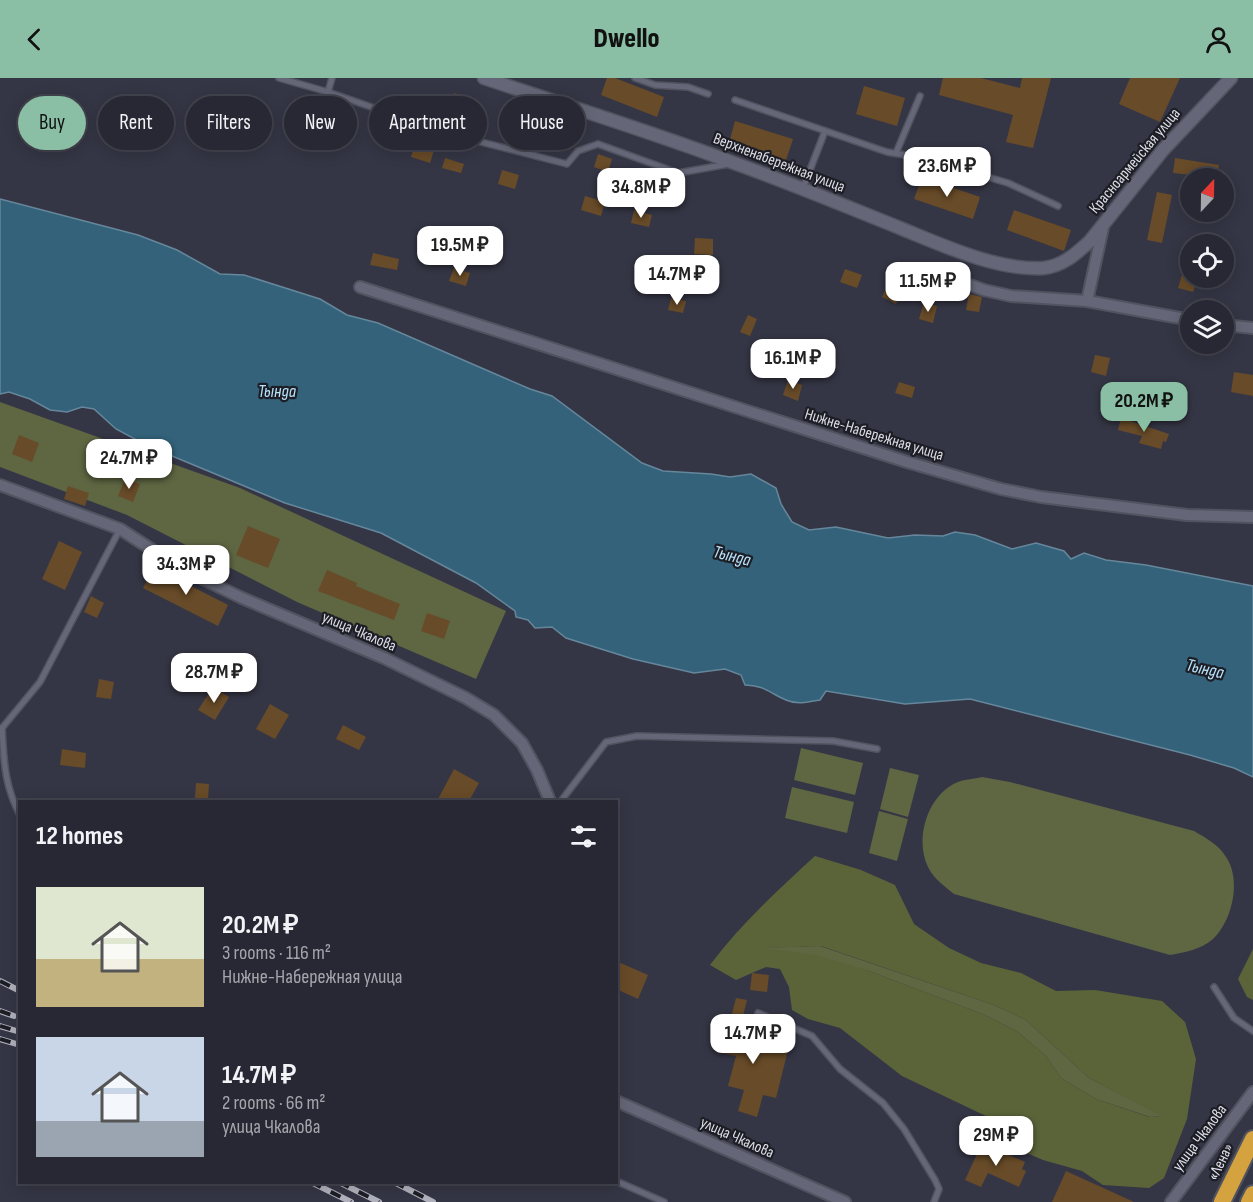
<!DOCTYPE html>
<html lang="en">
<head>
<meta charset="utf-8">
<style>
  :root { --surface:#282834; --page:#30303c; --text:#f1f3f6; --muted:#a5a6ac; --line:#44444f; --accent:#8abfa5 }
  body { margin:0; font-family:"Sofia Sans Condensed",sans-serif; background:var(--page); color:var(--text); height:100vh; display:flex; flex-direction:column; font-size:22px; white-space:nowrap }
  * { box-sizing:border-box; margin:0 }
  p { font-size:20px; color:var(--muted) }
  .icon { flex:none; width:33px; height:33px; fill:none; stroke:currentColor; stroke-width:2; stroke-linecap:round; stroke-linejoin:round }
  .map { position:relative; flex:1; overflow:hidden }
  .drawer { position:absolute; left:18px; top:722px; width:600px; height:384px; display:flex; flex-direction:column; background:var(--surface); border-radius:0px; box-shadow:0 3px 15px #0003,0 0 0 2px var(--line) }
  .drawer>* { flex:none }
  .hud { position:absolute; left:18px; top:18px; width:600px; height:54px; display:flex; gap:12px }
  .needle { width:39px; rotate:22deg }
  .fabs { position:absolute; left:1180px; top:90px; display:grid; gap:12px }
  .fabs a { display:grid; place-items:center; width:54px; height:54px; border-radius:50%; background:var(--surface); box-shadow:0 3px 15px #0003,0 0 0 2px var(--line); font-size:30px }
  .price { position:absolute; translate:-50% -51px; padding:0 14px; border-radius:12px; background:#fff; color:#222; font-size:20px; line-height:39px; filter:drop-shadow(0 2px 3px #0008) }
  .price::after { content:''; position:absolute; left:50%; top:36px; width:18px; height:14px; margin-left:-9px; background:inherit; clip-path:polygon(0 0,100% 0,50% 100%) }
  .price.on { background:var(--accent); color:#111 }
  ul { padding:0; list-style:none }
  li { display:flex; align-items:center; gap:18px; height:150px; padding:0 18px }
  li span { display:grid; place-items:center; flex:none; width:168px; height:120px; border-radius:0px; color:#555 }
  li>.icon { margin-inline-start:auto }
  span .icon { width:72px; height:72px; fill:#fffc; stroke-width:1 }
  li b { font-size:26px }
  h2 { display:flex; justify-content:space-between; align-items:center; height:72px; padding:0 18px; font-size:26px }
  .pill { padding:0 21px; border-radius:27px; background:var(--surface); box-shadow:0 3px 15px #0003,0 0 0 2px var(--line); font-size:21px; line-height:54px }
  .pill.on { background:var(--accent); color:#111 }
  header { display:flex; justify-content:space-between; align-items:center; height:78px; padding:0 18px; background:var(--accent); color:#111; font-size:27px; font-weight:800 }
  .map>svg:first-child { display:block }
  .green { fill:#5e6642 }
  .forest { fill:#5b6439; fill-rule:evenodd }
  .water { fill:#33627a; stroke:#66879b; stroke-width:1.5 }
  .building { fill:#684b28 }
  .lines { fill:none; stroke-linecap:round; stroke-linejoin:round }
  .service-casing { stroke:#525360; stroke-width:8 }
  .minor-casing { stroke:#525360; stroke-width:14 }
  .tertiary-casing { stroke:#525360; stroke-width:15 }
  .trunk-casing { stroke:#525360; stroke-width:20 }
  .service { stroke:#656677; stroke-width:5 }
  .minor { stroke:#656677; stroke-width:10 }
  .tertiary { stroke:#656677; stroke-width:12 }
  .trunk { stroke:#d4a23f; stroke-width:16 }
  .rail-casing { stroke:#b1b2bd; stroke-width:6 }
  .rail { stroke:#1d1e25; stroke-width:4; stroke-dasharray:11; stroke-linecap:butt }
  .labels { text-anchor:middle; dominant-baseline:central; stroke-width:4.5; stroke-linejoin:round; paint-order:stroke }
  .street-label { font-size:16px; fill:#dddee7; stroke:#1d1e25 }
  .water-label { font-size:18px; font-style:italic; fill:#b8e3fc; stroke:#1d1e25 }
</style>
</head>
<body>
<header><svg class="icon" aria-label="back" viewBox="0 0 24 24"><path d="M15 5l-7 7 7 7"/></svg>Dwello<svg class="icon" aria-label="person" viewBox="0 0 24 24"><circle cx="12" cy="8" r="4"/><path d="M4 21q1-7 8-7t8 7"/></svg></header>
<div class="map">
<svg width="1253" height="1124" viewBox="0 0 1253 1124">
  <rect width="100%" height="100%" fill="#353645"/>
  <g class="green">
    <path d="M0,324L240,410L506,533L476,601L297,524L127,437L0,389Z"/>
    <path d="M801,670L863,685L855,717L794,702Z"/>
    <path d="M890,690L919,697L908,739L880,731Z"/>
    <path d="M982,699L1010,704L1194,753C1206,760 1219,767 1226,779C1242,802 1232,843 1213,861C1200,872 1186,874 1170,877L954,816C944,808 934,801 928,789C914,760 928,716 958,704C965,701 974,701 982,699Z"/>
    <path d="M792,709L854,724L847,755L785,740Z"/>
    <path d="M879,733L908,741L897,783L869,775Z"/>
    <path d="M820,868L994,927L1026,942L1089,1000L1163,1038L1150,1039L1096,1021L1061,1000L1046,978L1018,954L985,937L869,893L758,870Z"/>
  </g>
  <g class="forest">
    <path d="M815,778L861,792L895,807L914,846L949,870L981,885L1021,895L1056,913L1095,912L1162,923L1185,944L1196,981L1187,1041L1164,1100L1149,1110L1103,1107L1082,1093L1043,1082L997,1062L995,1047L988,1039L902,998L840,950L808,941L792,932L789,909L780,891L766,889L736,902L710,887C741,846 778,812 815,778ZM821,868L994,927L1026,942L1089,1000L1162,1038L1149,1039L1096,1021L1061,1000L1046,978L1018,954L985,937L869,893L816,877L763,870Z"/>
    <path d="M1253,871V922L1247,919L1238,901Z"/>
  </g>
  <path class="water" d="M0,121L138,157L177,172L220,196L244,197L320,221L347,237L378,245L530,311L552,318L642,385L663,393L711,396L730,399L751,396L776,410L781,426L792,444L809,452L836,449L888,460L915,457L943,458L955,454L975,457L1012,471L1036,465L1064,473L1071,481L1084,475L1106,482L1146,487L1253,508V699L1234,690L1190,677L970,621L905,626L826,613L820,622C809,624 797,627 786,622C770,615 763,607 745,607L741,597L725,591L694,595L633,581L566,560L552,549L535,550L528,542L516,539L515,533L476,505L381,455L285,425L148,368L116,351L94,331L82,329L67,334L59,333L50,332L30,321L9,314L0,316Z"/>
  <g class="building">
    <path d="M607,0H615L664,19L657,39L601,17Z"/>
    <path d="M943,0H981L1020,10L1022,0H1051L1033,70L1006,64L1013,37L939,17Z"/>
    <path d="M1130,0H1180L1160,44L1119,26Z"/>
    <path d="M864,8L905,20L897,48L856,36Z"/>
    <path d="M454,15L477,22L473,35L449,28Z"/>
    <path d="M735,43L793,61L786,82L729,65Z"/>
    <path d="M415,66L434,72L430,85L411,79Z"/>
    <path d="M598,76L612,81L608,94L594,89Z"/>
    <path d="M445,80L464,86L461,95L442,90Z"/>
    <path d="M1175,80L1219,87L1217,100L1173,95Z"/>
    <path d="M502,92L519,97L515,111L498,106Z"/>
    <path d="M922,99L980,119L973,141L914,121Z"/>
    <path d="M1157,114L1172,117L1162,165L1147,162Z"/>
    <path d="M585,118L605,124L601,138L581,132Z"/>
    <path d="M634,132L652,137L649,149L631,145Z"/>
    <path d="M1014,132L1071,152L1064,173L1007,152Z"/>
    <path d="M695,160L713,161V177L694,176Z"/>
    <path d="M373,175L399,181L397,192L370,187Z"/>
    <path d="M1188,176L1191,177V200H1198L1193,214L1178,210Z"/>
    <path d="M454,190L470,195L466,208L449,203Z"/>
    <path d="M845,191L862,197L857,210L840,204Z"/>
    <path d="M889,203L903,210L896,226L882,219Z"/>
    <path d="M969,216L982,219L979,234L966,232Z"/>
    <path d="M671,220L686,223L683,235L668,232Z"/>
    <path d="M924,224L937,228L933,245L919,241Z"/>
    <path d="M748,237L757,241L750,258L740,254Z"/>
    <path d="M807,266L827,272L823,285L802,278Z"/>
    <path d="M1095,277L1110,280L1106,298L1091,294Z"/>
    <path d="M1234,294L1253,297V318L1231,314Z"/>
    <path d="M788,302L802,307L798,323L783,317Z"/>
    <path d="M899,304L915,309L912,320L895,315Z"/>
    <path d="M1121,340L1169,356L1166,364L1163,363L1161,371L1139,365L1142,358L1118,352Z"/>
    <path d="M19,357L39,365L32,384L12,376Z"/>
    <path d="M125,401L140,406L133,424L118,418Z"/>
    <path d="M68,408L89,415L85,428L64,421Z"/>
    <path d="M248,448L280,461L268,490L236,477Z"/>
    <path d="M59,463L82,474L65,512L42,501Z"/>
    <path d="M154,489L228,527L218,548L143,510Z"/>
    <path d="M327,492L357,505L356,508L400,526L394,542L318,513Z"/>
    <path d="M91,518L104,525L97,540L84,534Z"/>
    <path d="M427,535L450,543L444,561L421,553Z"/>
    <path d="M99,601L114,604L111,621L96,619Z"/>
    <path d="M213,609L229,619L215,642L198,632Z"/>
    <path d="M270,626L289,637L275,661L256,651Z"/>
    <path d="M343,647L366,659L359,672L336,661Z"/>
    <path d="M62,671L86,675L85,690L60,687Z"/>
    <path d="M454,691L479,705L469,723H437Z"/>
    <path d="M196,705L209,706L208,721L195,720Z"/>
    <path d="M616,883L648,897L638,921L616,911Z"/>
    <path d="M752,895L769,897L767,914L750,912Z"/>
    <path d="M736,920L747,922L737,962L788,972L776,1020L763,1017L757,1039L738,1033L744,1012L728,1008L736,978L722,975Z"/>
    <path d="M982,1065L1025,1084L1022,1091L1026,1093L1019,1109L988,1095L981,1109L965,1102Z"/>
    <path d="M1066,1093L1134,1124H1052Z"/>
  </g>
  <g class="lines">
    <defs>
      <g id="service">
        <path d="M279,0L328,14L332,0"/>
        <path d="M635,0L655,7L688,9L708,16"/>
        <path d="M328,14L446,55L567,86L578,73L598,66L678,95L729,86"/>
        <path d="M735,22L887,74L923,80L1008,105L1058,128"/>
        <path d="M896,75L920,18"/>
        <path d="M803,110L825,53"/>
        <path d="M0,650H2L40,604L120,451"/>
        <path d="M2,650C4,682 4,707 20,737"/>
        <path d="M561,723L606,664L637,658L833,663L877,671"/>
        <path d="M1214,909L1234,940L1253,953"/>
        <path d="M758,935L812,958L840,991L883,1025L904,1051L935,1102L939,1111L934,1124"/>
        <path d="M616,1103L664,1124"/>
      </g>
      <g id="minor">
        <path d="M954,201L984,212L1011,218L1087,223L1191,242"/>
        <path d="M360,209L907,384L1001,411L1041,419L1187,437L1253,439"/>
        <path d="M1087,223L1104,145"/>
        <path d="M1224,247L1253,250"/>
        <path d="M0,407L120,451L182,491L242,520L384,580L466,620L494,637L522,665L537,692L550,723"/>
        <path d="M616,1023L845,1124"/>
        <path d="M1171,1124L1253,1014"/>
      </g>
      <path id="tertiary" d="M484,0C567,28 652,54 734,85C790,105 845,128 900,150C942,167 997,193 1044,190C1063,188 1077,175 1090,163L1163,72L1231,0"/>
      <g id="trunk">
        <path d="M1222,1124L1253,1061"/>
        <path d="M1249,1124L1253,1116"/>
      </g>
    </defs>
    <use href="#service" class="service-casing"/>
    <use href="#minor" class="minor-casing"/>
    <use href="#tertiary" class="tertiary-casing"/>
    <use href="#trunk" class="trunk-casing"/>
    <use href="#service" class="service"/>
    <use href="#minor" class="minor"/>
    <use href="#tertiary" class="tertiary"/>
    <use href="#trunk" class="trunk"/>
    <defs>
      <g id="rail">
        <path d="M0,903L20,913"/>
        <path d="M0,933L14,938"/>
        <path d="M0,948L20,954"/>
        <path d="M0,961L20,967"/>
        <path d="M311,1104L351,1124"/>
        <path d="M339,1104L379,1124"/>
        <path d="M394,1104L433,1124"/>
      </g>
    </defs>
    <use href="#rail" class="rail-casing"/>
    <use href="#rail" class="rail"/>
  </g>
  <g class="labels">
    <g class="street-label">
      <text transform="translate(1135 83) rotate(-50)">Красноармейская улица</text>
      <text transform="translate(779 85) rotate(21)">Верхненабережная улица</text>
      <text transform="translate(874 357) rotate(17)">Нижне-Набережная улица</text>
      <text transform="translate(359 554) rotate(23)">улица Чкалова</text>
      <text transform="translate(737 1060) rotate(24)">улица Чкалова</text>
      <text transform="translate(1200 1060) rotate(-53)">улица Чкалова</text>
      <text transform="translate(1221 1084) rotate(-64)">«Лена»</text>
    </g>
    <g class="water-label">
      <text x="277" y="313">Тында</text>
      <text transform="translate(732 478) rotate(14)">Тында</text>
      <text transform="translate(1205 591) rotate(13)">Тында</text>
    </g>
  </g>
</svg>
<div class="fabs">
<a><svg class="needle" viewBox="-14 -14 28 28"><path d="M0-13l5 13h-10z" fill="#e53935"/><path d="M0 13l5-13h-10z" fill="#a5a6ac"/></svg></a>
<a><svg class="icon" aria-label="locate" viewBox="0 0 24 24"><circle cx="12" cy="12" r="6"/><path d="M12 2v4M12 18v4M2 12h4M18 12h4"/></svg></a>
<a><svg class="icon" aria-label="layers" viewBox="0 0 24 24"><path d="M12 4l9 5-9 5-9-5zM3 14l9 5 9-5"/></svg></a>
</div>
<b class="price" style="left:947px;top:120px">23.6M ₽</b>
<b class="price" style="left:641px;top:141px">34.8M ₽</b>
<b class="price" style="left:460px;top:199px">19.5M ₽</b>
<b class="price" style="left:677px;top:228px">14.7M ₽</b>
<b class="price" style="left:928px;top:235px">11.5M ₽</b>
<b class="price" style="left:793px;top:312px">16.1M ₽</b>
<b class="price on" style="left:1144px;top:355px">20.2M ₽</b>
<b class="price" style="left:129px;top:412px">24.7M ₽</b>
<b class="price" style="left:186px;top:518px">34.3M ₽</b>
<b class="price" style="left:214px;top:626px">28.7M ₽</b>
<b class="price" style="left:753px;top:987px">14.7M ₽</b>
<b class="price" style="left:996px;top:1089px">29M ₽</b>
<div class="hud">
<a class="pill on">Buy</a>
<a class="pill">Rent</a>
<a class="pill">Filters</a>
<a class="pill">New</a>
<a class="pill">Apartment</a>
<a class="pill">House</a>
</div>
<section class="drawer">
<h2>12 homes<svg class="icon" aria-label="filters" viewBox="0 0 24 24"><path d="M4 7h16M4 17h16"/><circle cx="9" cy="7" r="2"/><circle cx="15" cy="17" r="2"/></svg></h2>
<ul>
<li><span style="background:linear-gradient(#dfe7d0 60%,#c2b280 0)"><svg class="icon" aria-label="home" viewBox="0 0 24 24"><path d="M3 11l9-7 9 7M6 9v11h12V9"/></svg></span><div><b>20.2M ₽</b><p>3 rooms · 116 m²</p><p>Нижне-Набережная улица</p></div></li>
<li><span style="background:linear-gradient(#c9d6e8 70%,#9aa5b1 0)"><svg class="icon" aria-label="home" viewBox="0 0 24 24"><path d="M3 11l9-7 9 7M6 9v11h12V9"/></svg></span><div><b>14.7M ₽</b><p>2 rooms · 66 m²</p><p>улица Чкалова</p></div></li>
</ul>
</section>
</div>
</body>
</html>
